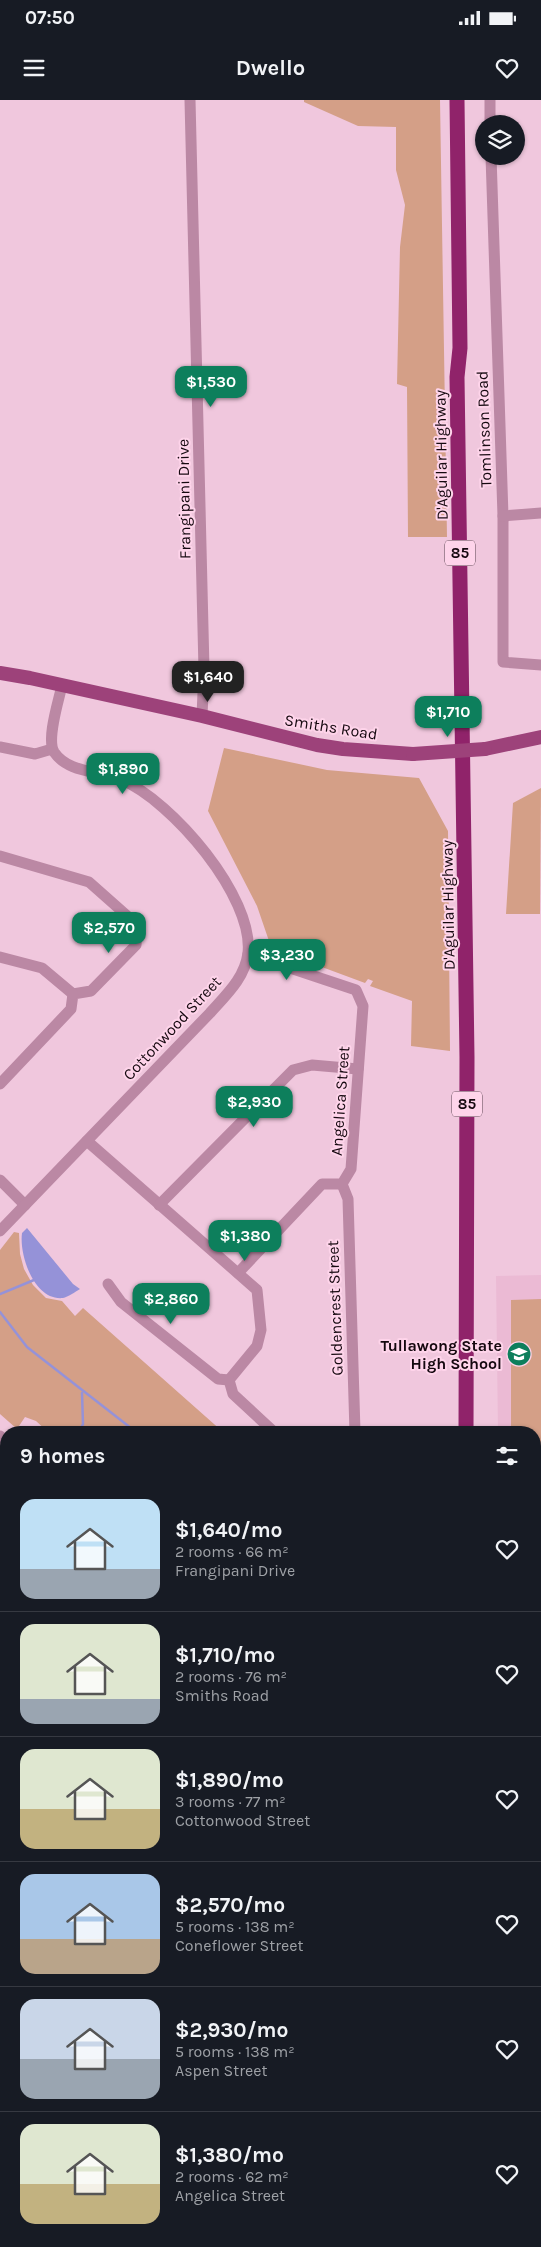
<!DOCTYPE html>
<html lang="en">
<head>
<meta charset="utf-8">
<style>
  :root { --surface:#171b24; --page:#20242c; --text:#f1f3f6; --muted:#9ea1a6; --line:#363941; --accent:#0d7f5c }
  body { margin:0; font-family:Karla,sans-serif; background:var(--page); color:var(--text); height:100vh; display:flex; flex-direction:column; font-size:19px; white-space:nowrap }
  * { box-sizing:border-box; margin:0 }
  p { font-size:16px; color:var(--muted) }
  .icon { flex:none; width:28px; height:28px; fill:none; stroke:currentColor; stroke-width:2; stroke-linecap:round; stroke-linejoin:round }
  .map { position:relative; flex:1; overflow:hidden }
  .drawer { position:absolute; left:0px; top:1326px; width:541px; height:821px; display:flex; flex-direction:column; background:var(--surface); border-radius:20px 20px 0 0; box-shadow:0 1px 4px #0004 }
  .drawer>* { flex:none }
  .tools { position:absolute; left:475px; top:15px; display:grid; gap:10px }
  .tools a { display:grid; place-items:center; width:50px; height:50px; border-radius:50%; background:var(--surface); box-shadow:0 1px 4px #0004; font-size:25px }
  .price { position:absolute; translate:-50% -42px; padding:0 11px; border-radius:10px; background:var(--accent); color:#fff; font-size:16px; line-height:32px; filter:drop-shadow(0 1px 2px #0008) }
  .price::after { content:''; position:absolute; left:50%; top:30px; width:15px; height:11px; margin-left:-8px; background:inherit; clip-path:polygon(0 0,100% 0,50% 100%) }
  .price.selected { background:#222; color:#fff }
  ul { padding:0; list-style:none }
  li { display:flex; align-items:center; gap:15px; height:125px; padding:0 20px }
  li+li { border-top:1px solid var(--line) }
  li span { display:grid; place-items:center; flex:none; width:140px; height:100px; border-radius:15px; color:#555 }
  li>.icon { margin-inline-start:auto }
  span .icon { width:60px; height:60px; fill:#fffc; stroke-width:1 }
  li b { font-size:21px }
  h2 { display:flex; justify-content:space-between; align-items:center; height:60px; padding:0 20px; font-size:21px }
  .status { display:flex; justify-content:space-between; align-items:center; height:35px; padding:0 25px; background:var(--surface); direction:ltr }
  .status svg { height:14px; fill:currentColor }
  header { display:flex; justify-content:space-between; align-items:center; height:65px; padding:0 20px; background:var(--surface); font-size:22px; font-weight:700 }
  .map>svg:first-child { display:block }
  .built { fill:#ebbad4 }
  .green { fill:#d49f87 }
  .water { fill:#9592d8 }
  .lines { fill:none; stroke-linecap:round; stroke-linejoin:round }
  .stream { stroke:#9592d8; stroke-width:2.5 }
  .minor { stroke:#bb88a4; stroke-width:11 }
  .major { stroke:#9d427a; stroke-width:14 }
  .highway { stroke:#90236a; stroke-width:15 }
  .major-bridge { stroke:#9d427a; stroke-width:14 }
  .labels { text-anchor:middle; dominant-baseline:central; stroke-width:4; stroke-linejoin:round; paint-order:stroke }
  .shield { fill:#fed4ea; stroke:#5b4551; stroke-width:1 }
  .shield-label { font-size:15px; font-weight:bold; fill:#15080f }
  .street-label { font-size:16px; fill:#15080f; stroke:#fed4ea }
  .poi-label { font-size:16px; font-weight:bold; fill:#15080f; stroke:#fed4ea; text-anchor:end }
</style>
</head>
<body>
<div class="status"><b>07:50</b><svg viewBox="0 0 49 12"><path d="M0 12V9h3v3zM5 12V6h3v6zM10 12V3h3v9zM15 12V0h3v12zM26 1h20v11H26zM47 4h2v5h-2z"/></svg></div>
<header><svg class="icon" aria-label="menu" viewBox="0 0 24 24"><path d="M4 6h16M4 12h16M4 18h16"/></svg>Dwello<svg class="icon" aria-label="heart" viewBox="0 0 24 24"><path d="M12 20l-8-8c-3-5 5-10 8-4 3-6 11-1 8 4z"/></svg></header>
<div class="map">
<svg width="541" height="2147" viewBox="0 0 541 2147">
  <rect width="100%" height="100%" fill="#f0c7dd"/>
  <path class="built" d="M541,1175V1439H535V1332H498L496,1176Z"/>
  <g class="green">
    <path d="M304,0H440L447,437H408L407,287L397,284L400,147L405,105L396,70V27L358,26L304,2Z"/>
    <path d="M224,648L327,670L419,678L448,731L450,951L411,946L412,901L370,886L373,881L368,879L365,883L276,850L269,841L257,806L208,711Z"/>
    <path d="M541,688L540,814H506L513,703Z"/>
    <path d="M14,1132L19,1133L20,1154L24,1169L33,1185L46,1198L62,1201L75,1216L83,1208L223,1332H48L36,1321L25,1317L17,1329L0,1314V1150Z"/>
    <path d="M541,1199V1426H535V1332H511V1200Z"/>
    <path d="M535,1707L541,1712V1867H535Z"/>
  </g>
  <path class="water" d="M27,1128L73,1184L80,1189C75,1192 68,1197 63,1198C34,1201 19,1155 22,1133Z"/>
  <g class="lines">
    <g class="stream">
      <path d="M0,1194L34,1180"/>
      <path d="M0,1212L27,1247L136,1332"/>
      <path d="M79,1332L83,1324L82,1293"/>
      <path d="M535,1729L541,1735"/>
    </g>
    <g class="minor">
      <path d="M190,0L204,569L202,616"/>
      <path d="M490,0V24"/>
      <path d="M491,56L503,416V562L541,565"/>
      <path d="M503,416L541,413"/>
      <path d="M0,647L35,654L52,649"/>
      <path d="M0,756L89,782L133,821L137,832L136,845L91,891L73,894L71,909L0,984"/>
      <path d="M0,857L42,868L73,894"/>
      <path d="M87,1041L257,1190L261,1230L257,1246L229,1280L233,1294L274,1332"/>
      <path d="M0,1080L25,1105"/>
      <path d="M342,1084L348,1099L355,1332"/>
      <path d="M159,1105L293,970L312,965L358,969"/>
      <path d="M0,1131L210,913C226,895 245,878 248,853C254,797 172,701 122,680C100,670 69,674 54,652C46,639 59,600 62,585"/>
      <path d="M238,1173L322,1084H342L351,1069L363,906L356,890L248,854"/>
      <path d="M108,1184L121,1202L218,1279L229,1280"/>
      <path d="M0,1336L6,1341"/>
      <path d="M0,1481H6"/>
      <path d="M541,1536V1565"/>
      <path d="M0,1638L6,1630"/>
      <path d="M0,1675L6,1680"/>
      <path d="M0,1870L6,1862"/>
      <path d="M0,1972L6,1977"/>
      <path d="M0,2023L6,2016"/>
      <path d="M0,2066L6,2072"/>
      <path d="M535,2096H541"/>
      <path d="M119,2147L121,2141"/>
      <path d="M189,2147V2141"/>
    </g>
    <g class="major">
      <path d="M0,573L30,578L202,616L317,645L343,649L413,654"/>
      <path d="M485,649L541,637"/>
    </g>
    <g class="highway">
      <path d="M457,0L460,248L457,277L467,957L466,1332"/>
      <path d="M460,2141V2147"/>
    </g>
    <path class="major-bridge" d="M413,654L485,649"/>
  </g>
  <defs>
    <symbol id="school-disc" viewBox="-11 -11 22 22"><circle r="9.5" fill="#0d7f5c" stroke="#fed4ea"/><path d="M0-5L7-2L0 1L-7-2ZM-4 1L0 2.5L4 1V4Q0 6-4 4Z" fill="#fff"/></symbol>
  </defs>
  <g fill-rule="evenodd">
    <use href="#school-disc" x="505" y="1240" width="28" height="28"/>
  </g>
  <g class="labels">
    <g class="shield">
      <rect x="445" y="440.5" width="30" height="25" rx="4"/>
      <rect x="452" y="991.5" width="30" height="25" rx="4"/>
    </g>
    <g class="shield-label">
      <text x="460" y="453">85</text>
      <text x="467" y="1004">85</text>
    </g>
    <g class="street-label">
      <text transform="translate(484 329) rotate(-92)">Tomlinson Road</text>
      <text transform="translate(441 355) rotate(-91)">D'Aguilar Highway</text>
      <text transform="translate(184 399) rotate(-91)">Frangipani Drive</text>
      <text transform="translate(331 627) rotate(9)">Smiths Road</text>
      <text transform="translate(448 805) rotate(-91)">D'Aguilar Highway</text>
      <text transform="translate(172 928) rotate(-47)">Cottonwood Street</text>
      <text transform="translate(340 1001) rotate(-86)">Angelica Street</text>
      <text transform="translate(335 1208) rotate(-92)">Goldencrest Street</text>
    </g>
    <g class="poi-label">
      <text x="502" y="1245">Tullawong State<tspan x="502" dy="18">High School</tspan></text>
    </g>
  </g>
</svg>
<div class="tools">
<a><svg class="icon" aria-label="layers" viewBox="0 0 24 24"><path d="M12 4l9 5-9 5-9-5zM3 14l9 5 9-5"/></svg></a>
</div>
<b class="price" style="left:211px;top:308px">$1,530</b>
<b class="price selected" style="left:208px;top:603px">$1,640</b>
<b class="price" style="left:448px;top:638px">$1,710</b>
<b class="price" style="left:123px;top:695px">$1,890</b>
<b class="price" style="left:109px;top:854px">$2,570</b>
<b class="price" style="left:287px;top:881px">$3,230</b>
<b class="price" style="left:254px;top:1028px">$2,930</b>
<b class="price" style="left:245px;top:1162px">$1,380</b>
<b class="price" style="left:171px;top:1225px">$2,860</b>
<section class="drawer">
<h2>9 homes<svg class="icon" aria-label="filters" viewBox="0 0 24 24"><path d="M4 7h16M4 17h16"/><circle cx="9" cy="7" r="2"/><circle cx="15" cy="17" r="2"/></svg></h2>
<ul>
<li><span style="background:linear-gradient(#bfe0f5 70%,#9aa5b1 0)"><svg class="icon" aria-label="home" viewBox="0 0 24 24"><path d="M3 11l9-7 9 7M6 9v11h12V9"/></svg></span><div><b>$1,640/mo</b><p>2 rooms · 66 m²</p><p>Frangipani Drive</p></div><svg class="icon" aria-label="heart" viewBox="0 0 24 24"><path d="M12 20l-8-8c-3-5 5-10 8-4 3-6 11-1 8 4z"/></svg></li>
<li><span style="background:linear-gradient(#dfe7d0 75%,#9aa5b1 0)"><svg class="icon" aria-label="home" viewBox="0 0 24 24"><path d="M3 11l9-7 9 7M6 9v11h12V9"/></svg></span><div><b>$1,710/mo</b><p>2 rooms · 76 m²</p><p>Smiths Road</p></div><svg class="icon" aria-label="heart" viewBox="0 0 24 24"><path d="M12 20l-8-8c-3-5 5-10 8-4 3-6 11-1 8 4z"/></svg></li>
<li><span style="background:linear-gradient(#dfe7d0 60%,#c2b280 0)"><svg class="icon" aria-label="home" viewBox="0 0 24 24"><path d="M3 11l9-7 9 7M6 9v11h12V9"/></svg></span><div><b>$1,890/mo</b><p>3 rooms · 77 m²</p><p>Cottonwood Street</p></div><svg class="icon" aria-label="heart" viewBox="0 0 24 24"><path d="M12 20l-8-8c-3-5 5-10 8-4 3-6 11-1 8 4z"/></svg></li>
<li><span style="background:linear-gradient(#a9c7e8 65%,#b9a48a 0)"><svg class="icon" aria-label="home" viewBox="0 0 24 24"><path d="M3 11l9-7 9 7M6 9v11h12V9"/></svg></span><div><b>$2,570/mo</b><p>5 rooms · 138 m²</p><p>Coneflower Street</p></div><svg class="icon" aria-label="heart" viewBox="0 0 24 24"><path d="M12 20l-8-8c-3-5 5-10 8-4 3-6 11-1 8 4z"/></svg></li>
<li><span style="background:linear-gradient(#c9d6e8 60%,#9aa5b1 0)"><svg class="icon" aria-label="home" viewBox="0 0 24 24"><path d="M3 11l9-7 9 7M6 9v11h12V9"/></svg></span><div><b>$2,930/mo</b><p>5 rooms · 138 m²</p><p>Aspen Street</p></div><svg class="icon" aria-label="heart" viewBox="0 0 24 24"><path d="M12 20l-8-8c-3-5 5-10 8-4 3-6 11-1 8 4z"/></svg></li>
<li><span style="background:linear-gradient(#dfe7d0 60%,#c2b280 0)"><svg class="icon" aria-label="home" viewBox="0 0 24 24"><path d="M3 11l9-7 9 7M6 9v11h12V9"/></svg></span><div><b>$1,380/mo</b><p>2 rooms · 62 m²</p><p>Angelica Street</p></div><svg class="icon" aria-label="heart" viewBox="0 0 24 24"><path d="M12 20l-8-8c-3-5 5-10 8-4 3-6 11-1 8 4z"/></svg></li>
</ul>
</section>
</div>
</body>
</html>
